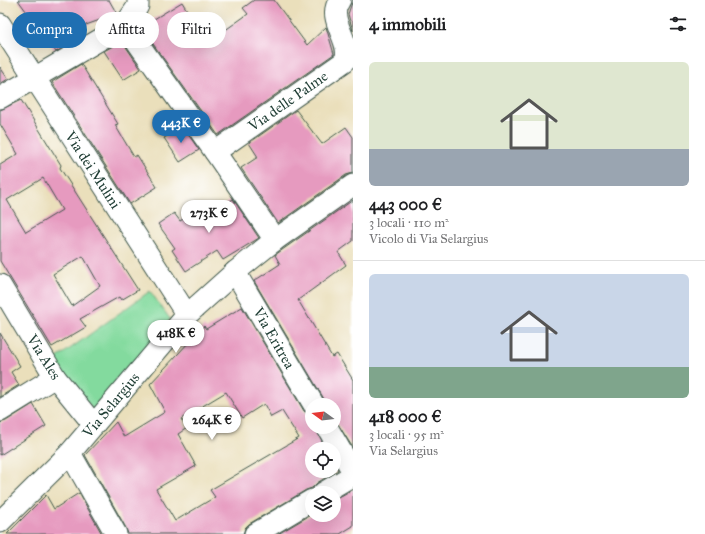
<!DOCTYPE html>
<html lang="it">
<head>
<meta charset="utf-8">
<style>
  :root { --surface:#fff; --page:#f6f6f6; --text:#202124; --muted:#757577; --line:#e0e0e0; --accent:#1f6fb2 }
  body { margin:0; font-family:"IM FELL Great Primer",serif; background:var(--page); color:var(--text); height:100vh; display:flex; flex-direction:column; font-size:15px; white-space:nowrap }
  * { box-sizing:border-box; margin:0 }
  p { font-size:13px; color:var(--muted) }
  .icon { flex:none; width:22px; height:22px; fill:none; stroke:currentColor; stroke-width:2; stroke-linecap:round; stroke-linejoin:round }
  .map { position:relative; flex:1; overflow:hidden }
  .details { display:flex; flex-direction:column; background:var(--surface); width:352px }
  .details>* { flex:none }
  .guide { position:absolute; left:12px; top:12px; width:281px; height:36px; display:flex; gap:8px }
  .needle { width:26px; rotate:285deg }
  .tools { position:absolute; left:305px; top:398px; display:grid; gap:8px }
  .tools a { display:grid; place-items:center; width:36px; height:36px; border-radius:50%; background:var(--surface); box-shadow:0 4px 16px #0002; font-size:20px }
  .price { position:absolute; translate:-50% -34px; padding:0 9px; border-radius:14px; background:#fff; color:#222; font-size:13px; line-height:26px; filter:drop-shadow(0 1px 2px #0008) }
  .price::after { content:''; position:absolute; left:50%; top:24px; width:12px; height:9px; margin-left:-6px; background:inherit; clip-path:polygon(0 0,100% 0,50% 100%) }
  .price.on { background:var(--accent); color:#fff }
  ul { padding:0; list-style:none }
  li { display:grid; align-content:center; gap:8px; height:212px; padding:0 16px }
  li+li { border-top:1px solid var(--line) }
  li span { display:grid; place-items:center; height:124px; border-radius:6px; color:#555 }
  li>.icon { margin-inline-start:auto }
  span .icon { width:72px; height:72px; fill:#fffc; stroke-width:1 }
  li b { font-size:17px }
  h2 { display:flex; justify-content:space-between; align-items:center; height:48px; padding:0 16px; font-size:17px }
  .tag { padding:0 14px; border-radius:18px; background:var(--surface); box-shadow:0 4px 16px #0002; font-size:14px; line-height:36px }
  .tag.on { background:var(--accent); color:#fff }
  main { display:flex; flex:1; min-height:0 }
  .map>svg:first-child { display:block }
  .green { fill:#83da9e; stroke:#518c69 }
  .building { fill:#e69abf; fill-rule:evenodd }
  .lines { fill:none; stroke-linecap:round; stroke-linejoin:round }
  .street-casing { stroke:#3d5548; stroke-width:23 }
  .street { stroke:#fff; stroke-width:21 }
  .labels { text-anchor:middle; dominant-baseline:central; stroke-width:3; stroke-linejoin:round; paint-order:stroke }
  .street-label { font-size:15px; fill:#1f3d34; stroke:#fff }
</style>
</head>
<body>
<main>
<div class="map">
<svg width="353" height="534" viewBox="0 0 353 534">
  <rect width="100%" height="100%" fill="#fff"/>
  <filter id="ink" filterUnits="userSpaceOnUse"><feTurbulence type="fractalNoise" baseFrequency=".025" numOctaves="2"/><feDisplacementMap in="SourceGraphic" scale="8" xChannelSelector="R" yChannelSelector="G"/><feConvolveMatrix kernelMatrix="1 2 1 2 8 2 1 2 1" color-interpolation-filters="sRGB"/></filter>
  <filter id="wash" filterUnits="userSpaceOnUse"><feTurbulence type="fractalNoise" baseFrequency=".012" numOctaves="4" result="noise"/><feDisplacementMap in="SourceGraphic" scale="16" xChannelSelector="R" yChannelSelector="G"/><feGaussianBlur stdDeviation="0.9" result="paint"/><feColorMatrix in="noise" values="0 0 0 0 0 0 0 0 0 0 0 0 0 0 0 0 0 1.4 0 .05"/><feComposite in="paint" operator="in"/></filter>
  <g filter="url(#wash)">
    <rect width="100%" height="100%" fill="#eadfbb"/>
    <path class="green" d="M150,291L170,319L96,414L53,361Z"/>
    <g id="blocks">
      <g class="building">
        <path d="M18,0H109L117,14L66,32L72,42L56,52Z"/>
        <path d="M254,0H274L307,45L326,27L334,54L218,135L141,27L182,2L207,43L248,14L243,8Z"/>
        <path d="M353,0V31L348,14Z"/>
        <path d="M122,41L141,69L123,80L104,51Z"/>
        <path d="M81,64L118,124L115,125L134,157L137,155L157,187L130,204L52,82Z"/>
        <path d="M0,67L8,79L0,84Z"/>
        <path d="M21,100L61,165L60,168L138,290L121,300L119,297L80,319L86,327L52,347L0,261V165L18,154L0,124V110ZM43,178L62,210L26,232L7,200ZM83,256L100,286L72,306L53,274Z"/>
        <path d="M296,110L322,144L346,127L353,137V173L346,175L278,223L241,168L258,157L249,143Z"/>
        <path d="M183,127L199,150L180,162L164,138Z"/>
        <path d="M233,199L259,238L223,260L217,251L186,271L172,250L175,248L158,224L174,213L180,221L191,214L195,218L209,209L212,213Z"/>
        <path d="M353,200V241L338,252L346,265L298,300L332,357L337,354L353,380V448L334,418V405H326L324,399L254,281L280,264L275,255Z"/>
        <path d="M242,307L304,411L312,416V427H315L326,449H312V471H334V463L338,470L317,483L312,488L306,490L249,524L245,528L243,534H128L126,528L85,455L116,422L124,437L165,412L150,384L204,326L206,329ZM226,392L242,418L264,404L271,417L282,411L299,438L210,490L215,497L175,521L156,489L196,466L178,434L187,428L181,419Z"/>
        <path d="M0,333L20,366L11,372L19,385L0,397Z"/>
        <path d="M33,404L46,426L0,455V423L6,421Z"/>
        <path d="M353,489V526L340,534H278L312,514L334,515V500Z"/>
        <path d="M79,493L102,534H7L46,495L54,509Z"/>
      </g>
    </g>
  </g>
  <g filter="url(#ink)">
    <use href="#blocks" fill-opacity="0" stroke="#3d5548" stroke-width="1"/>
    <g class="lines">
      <defs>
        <g id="street">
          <path d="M0,24L187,315"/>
          <path d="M125,25L215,152L275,240"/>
          <path d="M0,98L125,25L138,6V0"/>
          <path d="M215,152L345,61C353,41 325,19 340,0"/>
          <path d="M235,272L314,405"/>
          <path d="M0,285L55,377L94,425"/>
          <path d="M0,411L55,377"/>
          <path d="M327,427L353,472"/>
          <path d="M70,453L116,534"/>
          <path d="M323,493L353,475"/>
          <path d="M0,522L70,453L187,315L235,272L275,240L353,185"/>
          <path d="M255,534L312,500"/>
        </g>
      </defs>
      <use href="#street" class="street-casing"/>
      <use href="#street" class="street"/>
    </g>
  </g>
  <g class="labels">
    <g class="street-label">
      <text transform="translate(288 101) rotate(-35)">Via delle Palme</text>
      <text transform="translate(93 170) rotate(57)">Via dei Mulini</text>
      <text transform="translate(274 338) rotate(60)">Via Eritrea</text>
      <text transform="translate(44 357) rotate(58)">Via Ales</text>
      <text transform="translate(111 405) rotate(-50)">Via Selargius</text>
    </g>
  </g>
</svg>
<div class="tools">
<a><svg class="needle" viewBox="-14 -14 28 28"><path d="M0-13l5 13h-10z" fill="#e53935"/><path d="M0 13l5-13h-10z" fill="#757577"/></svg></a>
<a><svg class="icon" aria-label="locate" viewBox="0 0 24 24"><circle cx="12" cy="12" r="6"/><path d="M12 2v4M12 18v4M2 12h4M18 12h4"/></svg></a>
<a><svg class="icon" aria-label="layers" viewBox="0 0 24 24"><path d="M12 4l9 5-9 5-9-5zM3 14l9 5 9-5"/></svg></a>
</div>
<b class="price on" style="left:181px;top:144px">443K €</b>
<b class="price" style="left:209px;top:234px">273K €</b>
<b class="price" style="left:176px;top:354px">418K €</b>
<b class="price" style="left:212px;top:441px">264K €</b>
<div class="guide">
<a class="tag on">Compra</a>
<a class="tag">Affitta</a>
<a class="tag">Filtri</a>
</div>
</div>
<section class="details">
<h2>4 immobili<svg class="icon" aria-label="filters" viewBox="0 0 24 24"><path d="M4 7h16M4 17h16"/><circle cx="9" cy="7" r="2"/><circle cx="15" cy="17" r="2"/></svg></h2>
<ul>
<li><span style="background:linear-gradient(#dfe7d0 70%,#9aa5b1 0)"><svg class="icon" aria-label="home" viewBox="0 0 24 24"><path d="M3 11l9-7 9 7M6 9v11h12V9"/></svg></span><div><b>443 000 €</b><p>3 locali · 110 m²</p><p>Vicolo di Via Selargius</p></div></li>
<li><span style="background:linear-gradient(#c9d6e8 75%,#7fa58c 0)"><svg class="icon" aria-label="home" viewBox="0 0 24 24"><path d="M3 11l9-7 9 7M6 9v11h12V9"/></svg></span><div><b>418 000 €</b><p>3 locali · 95 m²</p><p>Via Selargius</p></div></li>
</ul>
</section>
</main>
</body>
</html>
